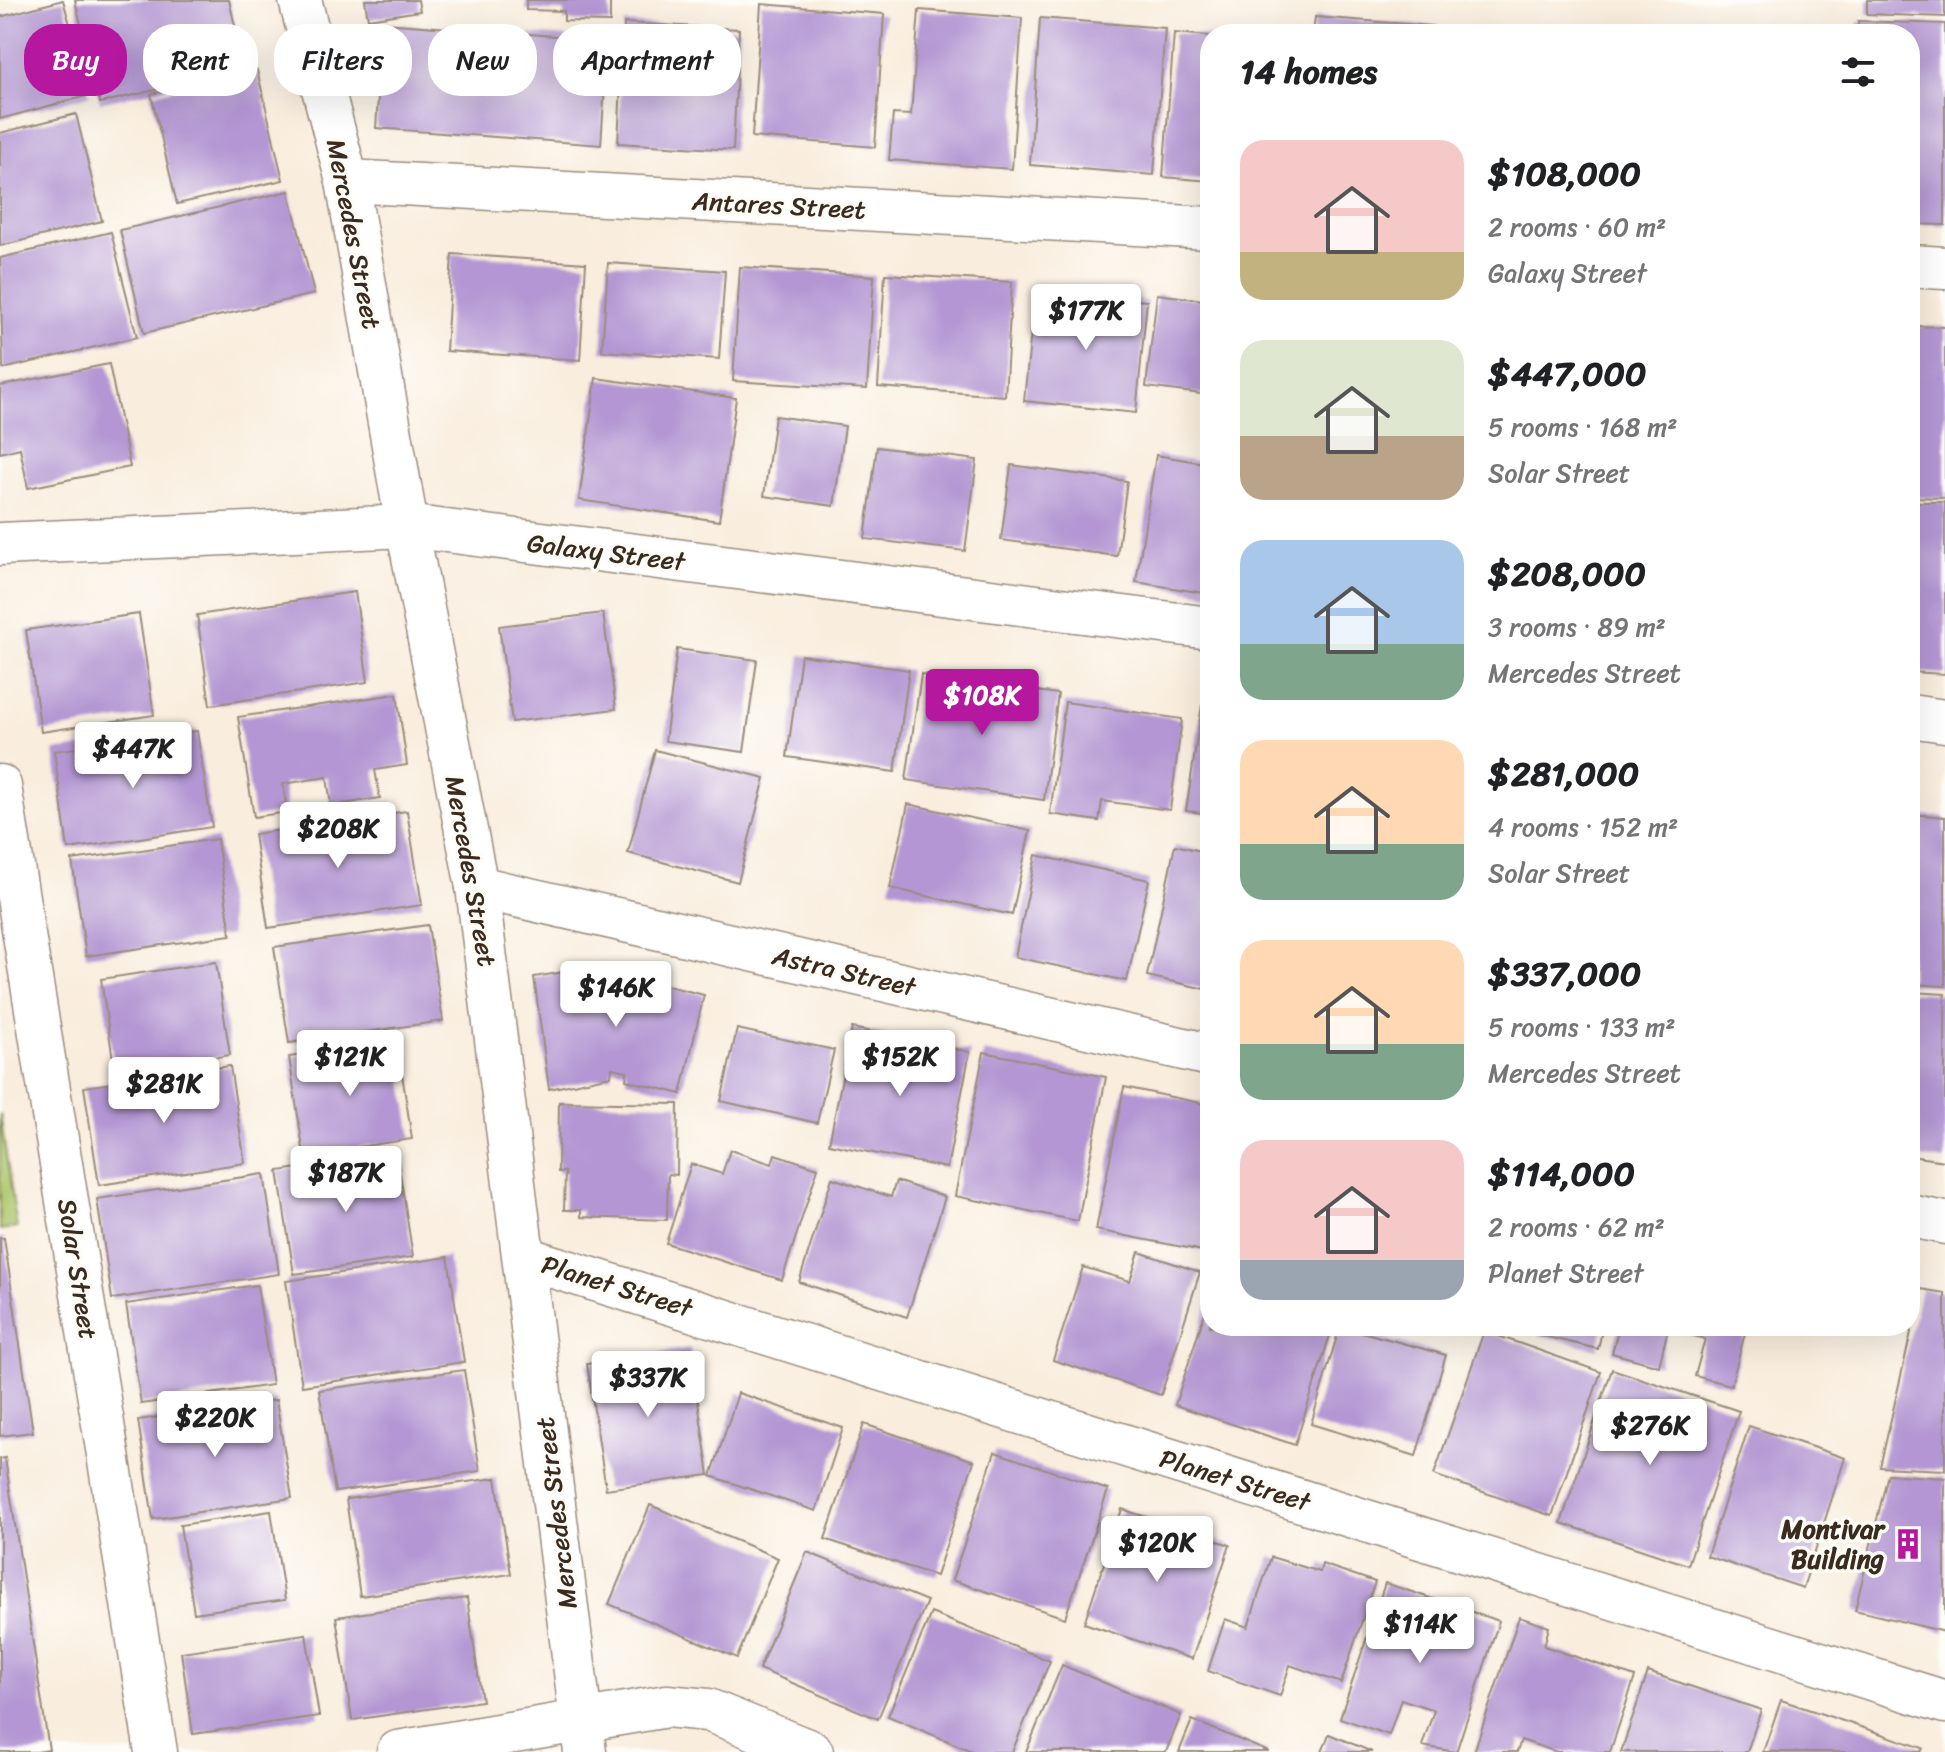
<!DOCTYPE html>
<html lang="en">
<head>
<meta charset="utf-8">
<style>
  :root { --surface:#fff; --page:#f6f6f6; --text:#202124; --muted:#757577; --accent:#b5179e }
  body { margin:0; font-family:Sriracha,sans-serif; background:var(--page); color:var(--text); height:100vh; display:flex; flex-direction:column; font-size:30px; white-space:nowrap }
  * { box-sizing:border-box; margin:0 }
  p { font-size:26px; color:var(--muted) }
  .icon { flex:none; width:44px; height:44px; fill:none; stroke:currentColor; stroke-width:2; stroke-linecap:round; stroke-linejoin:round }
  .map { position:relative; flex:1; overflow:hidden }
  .drawer { position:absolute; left:1200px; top:24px; width:720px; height:1312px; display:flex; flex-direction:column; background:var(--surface); border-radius:32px; box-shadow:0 8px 32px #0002 }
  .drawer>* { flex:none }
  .hud { position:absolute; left:24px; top:24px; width:760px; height:72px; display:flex; gap:16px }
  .price { position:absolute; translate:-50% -68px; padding:0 18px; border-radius:8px; background:#fff; color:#222; font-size:26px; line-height:52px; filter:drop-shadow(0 2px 4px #0008) }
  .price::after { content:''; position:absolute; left:50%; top:48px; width:24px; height:18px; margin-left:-12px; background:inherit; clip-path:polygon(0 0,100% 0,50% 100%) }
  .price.on { background:var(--accent); color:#fff }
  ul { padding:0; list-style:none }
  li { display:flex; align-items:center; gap:24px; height:200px; padding:0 40px }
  li span { display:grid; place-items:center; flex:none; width:224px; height:160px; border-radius:24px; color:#555 }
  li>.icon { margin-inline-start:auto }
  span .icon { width:96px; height:96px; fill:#fffc; stroke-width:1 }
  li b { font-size:34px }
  h2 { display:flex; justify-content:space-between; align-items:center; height:96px; padding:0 40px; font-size:34px }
  .pill { padding:0 28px; border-radius:32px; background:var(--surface); box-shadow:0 8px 32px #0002; font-size:28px; line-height:72px }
  .pill.on { background:var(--accent); color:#fff }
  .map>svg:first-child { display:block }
  .green { fill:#acc66b; stroke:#747844; stroke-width:2 }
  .building { fill:#b396d3 }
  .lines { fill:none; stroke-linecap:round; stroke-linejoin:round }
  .street-casing { stroke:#9a8c7e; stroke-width:45 }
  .street { stroke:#fff; stroke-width:42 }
  .labels { text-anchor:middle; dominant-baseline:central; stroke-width:7; stroke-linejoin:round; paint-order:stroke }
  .street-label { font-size:26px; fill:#3b2a1e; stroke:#fdfcf7 }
  .poi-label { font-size:26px; font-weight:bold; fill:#3b2a1e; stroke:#fdfcf7; text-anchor:end }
</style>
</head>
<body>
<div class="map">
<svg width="1945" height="1752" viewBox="0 0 1945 1752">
  <rect width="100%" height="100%" fill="#fdfcf7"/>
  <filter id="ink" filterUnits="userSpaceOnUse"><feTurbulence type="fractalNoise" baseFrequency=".0125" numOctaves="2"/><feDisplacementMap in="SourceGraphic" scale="16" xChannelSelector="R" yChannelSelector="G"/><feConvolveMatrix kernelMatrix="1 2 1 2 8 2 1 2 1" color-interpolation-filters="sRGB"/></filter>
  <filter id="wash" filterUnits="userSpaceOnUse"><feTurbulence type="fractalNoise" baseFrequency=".006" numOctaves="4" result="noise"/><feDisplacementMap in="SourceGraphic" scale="32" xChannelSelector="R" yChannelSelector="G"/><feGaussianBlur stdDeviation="1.8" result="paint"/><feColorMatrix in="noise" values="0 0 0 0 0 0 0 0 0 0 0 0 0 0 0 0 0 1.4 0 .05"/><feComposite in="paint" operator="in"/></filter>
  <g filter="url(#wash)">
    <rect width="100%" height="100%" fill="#f9eddd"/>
    <path class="green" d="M0,1114L17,1228L0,1230Z"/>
    <g id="blocks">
      <g class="building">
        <path d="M63,0L90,95L0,119V17Z"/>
        <path d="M75,0H229L245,69L100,103Z"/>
        <path d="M365,0H418L420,11L368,19Z"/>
        <path d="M526,0H610V22L564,21V11L526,10Z"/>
        <path d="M1867,0H1945V17L1867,14Z"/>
        <path d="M761,4L884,14L875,147L752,137Z"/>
        <path d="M919,10L1022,18L1012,169L889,160L893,114L911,115Z"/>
        <path d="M1315,17L1433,26V34H1313Z"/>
        <path d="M1040,18L1165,28L1154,175L1030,165Z"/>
        <path d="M1858,21L1945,24V225L1910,224V34H1858Z"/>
        <path d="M383,23L608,40L601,145L376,128Z"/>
        <path d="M624,23L739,29L733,150L618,143Z"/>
        <path d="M1604,28L1657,32V34H1603Z"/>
        <path d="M1174,33L1210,36V181L1163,177Z"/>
        <path d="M257,70L283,180L177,204L151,94Z"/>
        <path d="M76,114L102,221L0,246V133Z"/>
        <path d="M289,191L314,294L144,333L120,230Z"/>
        <path d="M111,232L137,337L3,369L0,258Z"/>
        <path d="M452,254L586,263L580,360L446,351Z"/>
        <path d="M608,263L725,271L719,359L602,351Z"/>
        <path d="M740,267L874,276L867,389L733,381Z"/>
        <path d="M885,274L1012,282L1005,396L878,387Z"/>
        <path d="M1035,291L1147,301L1136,413L1024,401Z"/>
        <path d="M1157,294L1210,301V395L1146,387Z"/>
        <path d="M1910,326L1945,327V498L1910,497Z"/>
        <path d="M109,364L130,467L28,488L20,448L0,453V386Z"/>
        <path d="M596,378L736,398L719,521L579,500Z"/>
        <path d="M775,416L845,426L834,506L764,496Z"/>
        <path d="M877,447L977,460L965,551L865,539Z"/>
        <path d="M1156,455L1210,464V594L1136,582Z"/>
        <path d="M1011,465L1127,481L1117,556L1001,540Z"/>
        <path d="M1910,502H1945V674L1910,672Z"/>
        <path d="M355,592L368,682L210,705L197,615Z"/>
        <path d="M603,613L616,709L512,722L499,626Z"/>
        <path d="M139,614L154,715L41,732L26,630Z"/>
        <path d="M677,649L757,660L744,752L665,741Z"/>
        <path d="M801,655L909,670L895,772L787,757Z"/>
        <path d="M921,674L1058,694L1044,800L906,780Z"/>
        <path d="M397,694L407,765L375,770L380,798L331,806L327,777L283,784L287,812L254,817L238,717Z"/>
        <path d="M1065,702L1182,719L1170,810L1102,801L1099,821L1050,814Z"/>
        <path d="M1202,705L1210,707V814L1186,811Z"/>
        <path d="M197,731L212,827L68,849L54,751Z"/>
        <path d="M655,750L765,778L738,882L628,853Z"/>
        <path d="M908,804L1030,831L1012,915L890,888Z"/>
        <path d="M407,811L422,905L268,928L254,834Z"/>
        <path d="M1910,814L1945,817V986L1910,984Z"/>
        <path d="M217,839L231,935L86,956L72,860Z"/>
        <path d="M1175,845L1210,853V990L1147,976Z"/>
        <path d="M1036,855L1149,880L1127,981L1015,957Z"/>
        <path d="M428,925L443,1021L289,1043L274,947Z"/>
        <path d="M216,962L230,1055L115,1073L101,979Z"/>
        <path d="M594,967L596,979L620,974L704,995L681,1094L626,1080L627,1071L612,1068L611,1076L549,1089L534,977Z"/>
        <path d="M1910,992L1945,994V1161L1910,1156Z"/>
        <path d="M852,1028L970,1052L947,1168L829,1144Z"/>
        <path d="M737,1029L834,1050L817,1123L721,1101Z"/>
        <path d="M397,1041L412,1139L304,1155L289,1057Z"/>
        <path d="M984,1052L1106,1077L1078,1221L955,1196Z"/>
        <path d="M230,1066L245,1163L99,1185L84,1087Z"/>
        <path d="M1124,1087L1210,1105V1214L1203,1251L1096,1230Z"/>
        <path d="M559,1102L678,1104L677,1175L668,1174L667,1220L581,1217V1210H564L565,1172H558Z"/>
        <path d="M730,1150L772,1164L775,1154L818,1168L782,1280L666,1243L691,1164L722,1174Z"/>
        <path d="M397,1154L413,1257L294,1274L278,1171Z"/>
        <path d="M264,1174L279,1274L112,1299L97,1199Z"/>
        <path d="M832,1178L891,1197L896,1181L945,1197L907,1317L799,1282Z"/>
        <path d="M0,1238H4L33,1432L0,1436Z"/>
        <path d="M1139,1252L1200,1272L1161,1395L1053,1360L1083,1267L1130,1281Z"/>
        <path d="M448,1257L464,1362L302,1386L286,1281Z"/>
        <path d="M257,1285L272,1385L141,1404L126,1304Z"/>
        <path d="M1921,1289L1945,1293V1470L1880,1467Z"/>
        <path d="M1209,1300L1210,1326H1333L1295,1445L1175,1405Z"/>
        <path d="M1340,1326L1446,1355L1416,1456L1311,1424Z"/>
        <path d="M1500,1326H1603L1598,1349Z"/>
        <path d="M1619,1326H1747L1731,1385L1695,1376L1705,1339L1668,1329L1659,1366L1612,1353Z"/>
        <path d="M1484,1331L1601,1372L1552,1516L1434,1475Z"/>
        <path d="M690,1348L709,1475L606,1489L587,1364Z"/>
        <path d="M1612,1369L1739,1411L1688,1565L1561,1523Z"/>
        <path d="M464,1370L480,1471L335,1492L319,1390Z"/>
        <path d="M738,1393L843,1428L816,1511L711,1476Z"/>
        <path d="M276,1400L292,1498L153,1519L138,1420Z"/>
        <path d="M864,1424L974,1461L936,1576L825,1539Z"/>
        <path d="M1749,1426L1845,1458L1803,1588L1707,1556Z"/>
        <path d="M995,1452L1108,1490L1065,1618L952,1580Z"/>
        <path d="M5,1458L49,1750L37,1752H0V1459Z"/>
        <path d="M1888,1474L1945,1478V1632L1855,1610Z"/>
        <path d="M496,1478L511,1574L360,1596L346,1499Z"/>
        <path d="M650,1505L778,1558L737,1658L609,1604Z"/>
        <path d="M1122,1509L1230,1545L1192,1659L1084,1623Z"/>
        <path d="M271,1511L285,1600L194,1613L180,1525Z"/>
        <path d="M807,1552L927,1601L878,1719L759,1669Z"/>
        <path d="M1271,1557L1320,1572L1322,1564L1375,1582L1341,1683L1290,1665L1280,1696L1208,1671L1225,1619L1248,1627Z"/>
        <path d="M1385,1583L1499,1621L1456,1752L1422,1746L1434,1710L1401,1699L1389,1735L1340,1718Z"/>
        <path d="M467,1598L482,1701L352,1720L336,1617Z"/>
        <path d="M931,1613L1050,1661L1012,1752H974L888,1716Z"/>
        <path d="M1519,1617L1549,1627L1544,1646L1635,1677L1610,1752H1557L1521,1740L1517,1752H1474Z"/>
        <path d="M306,1634L319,1716L193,1734L181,1652Z"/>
        <path d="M1062,1665L1181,1715L1166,1752H1026Z"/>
        <path d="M1648,1672L1761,1710L1747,1752H1621Z"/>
        <path d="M1781,1700L1923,1748L1921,1752H1763Z"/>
        <path d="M1192,1720L1269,1752H1179Z"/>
        <path d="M1329,1734L1372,1752H1322Z"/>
      </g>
    </g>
  </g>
  <g filter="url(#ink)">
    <use href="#blocks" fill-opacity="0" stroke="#9a8c7e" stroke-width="2"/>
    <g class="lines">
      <defs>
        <g id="street">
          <path d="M300,0L347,181L407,526L477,887L585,1752"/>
          <path d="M347,181L1210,228"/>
          <path d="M1910,266L1945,268"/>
          <path d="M0,544L407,526L1210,628"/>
          <path d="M1910,716L1945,721"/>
          <path d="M0,786L156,1752"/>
          <path d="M477,887L1210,1055"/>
          <path d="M1910,1216L1945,1223"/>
          <path d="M525,1258L1945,1702"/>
          <path d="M398,1752L667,1706L708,1710L812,1752"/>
        </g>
      </defs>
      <use href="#street" class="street-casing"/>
      <use href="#street" class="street"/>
    </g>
  </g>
  <defs>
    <symbol id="building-bare" viewBox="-9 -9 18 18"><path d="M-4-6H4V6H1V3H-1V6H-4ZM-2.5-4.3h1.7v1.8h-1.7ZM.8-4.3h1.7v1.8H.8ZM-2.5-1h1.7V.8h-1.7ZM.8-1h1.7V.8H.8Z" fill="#b5179e" stroke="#fdfcf7" stroke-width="2.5" paint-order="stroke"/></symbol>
  </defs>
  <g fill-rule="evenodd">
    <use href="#building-bare" x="1886" y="1522" width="44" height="44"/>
  </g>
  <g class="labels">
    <g class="street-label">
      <text transform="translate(779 205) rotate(3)">Antares Street</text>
      <text transform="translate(354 234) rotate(79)">Mercedes Street</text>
      <text transform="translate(606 552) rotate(7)">Galaxy Street</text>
      <text transform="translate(471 871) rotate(80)">Mercedes Street</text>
      <text transform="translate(844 971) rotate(13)">Astra Street</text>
      <text transform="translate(78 1269) rotate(81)">Solar Street</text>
      <text transform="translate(617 1286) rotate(17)">Planet Street</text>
      <text transform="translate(1235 1480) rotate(17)">Planet Street</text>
      <text transform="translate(556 1513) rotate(-97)">Mercedes Street</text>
    </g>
    <g class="poi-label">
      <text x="1884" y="1529">Montivar<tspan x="1884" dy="30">Building</tspan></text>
    </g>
  </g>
</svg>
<b class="price" style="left:1086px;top:352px">$177K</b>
<b class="price on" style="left:982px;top:737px">$108K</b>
<b class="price" style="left:133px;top:790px">$447K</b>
<b class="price" style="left:338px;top:870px">$208K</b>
<b class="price" style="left:616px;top:1029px">$146K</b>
<b class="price" style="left:350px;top:1098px">$121K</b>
<b class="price" style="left:900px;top:1098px">$152K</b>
<b class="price" style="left:164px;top:1125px">$281K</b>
<b class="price" style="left:346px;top:1214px">$187K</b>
<b class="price" style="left:648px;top:1419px">$337K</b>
<b class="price" style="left:215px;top:1459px">$220K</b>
<b class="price" style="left:1650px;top:1467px">$276K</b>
<b class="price" style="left:1157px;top:1584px">$120K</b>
<b class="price" style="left:1420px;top:1665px">$114K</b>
<div class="hud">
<a class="pill on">Buy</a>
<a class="pill">Rent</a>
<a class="pill">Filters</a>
<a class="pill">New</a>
<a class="pill">Apartment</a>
</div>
<section class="drawer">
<h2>14 homes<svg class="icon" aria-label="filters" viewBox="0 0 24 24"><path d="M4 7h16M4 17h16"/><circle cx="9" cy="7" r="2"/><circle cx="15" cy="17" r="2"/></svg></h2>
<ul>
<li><span style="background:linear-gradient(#f6c9c9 70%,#c2b280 0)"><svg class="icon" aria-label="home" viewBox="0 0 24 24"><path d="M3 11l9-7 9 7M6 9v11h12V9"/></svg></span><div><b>$108,000</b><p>2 rooms · 60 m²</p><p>Galaxy Street</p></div></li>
<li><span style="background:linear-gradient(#dfe7d0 60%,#b9a48a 0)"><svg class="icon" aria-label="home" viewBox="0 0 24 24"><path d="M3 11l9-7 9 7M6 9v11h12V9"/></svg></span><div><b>$447,000</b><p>5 rooms · 168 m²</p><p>Solar Street</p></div></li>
<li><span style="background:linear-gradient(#a9c7e8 65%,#7fa58c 0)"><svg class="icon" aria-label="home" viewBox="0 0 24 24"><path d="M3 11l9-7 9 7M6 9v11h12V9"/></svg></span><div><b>$208,000</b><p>3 rooms · 89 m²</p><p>Mercedes Street</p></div></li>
<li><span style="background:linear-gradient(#ffd9b3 65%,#7fa58c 0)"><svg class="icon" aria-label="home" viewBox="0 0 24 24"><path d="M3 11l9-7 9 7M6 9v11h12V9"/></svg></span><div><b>$281,000</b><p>4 rooms · 152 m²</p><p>Solar Street</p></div></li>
<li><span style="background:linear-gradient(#ffd9b3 65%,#7fa58c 0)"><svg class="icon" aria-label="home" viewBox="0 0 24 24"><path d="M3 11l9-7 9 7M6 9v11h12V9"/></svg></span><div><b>$337,000</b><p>5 rooms · 133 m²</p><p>Mercedes Street</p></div></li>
<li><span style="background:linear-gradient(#f6c9c9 75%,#9aa5b1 0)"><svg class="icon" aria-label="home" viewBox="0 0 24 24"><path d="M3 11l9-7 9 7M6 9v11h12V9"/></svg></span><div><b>$114,000</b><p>2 rooms · 62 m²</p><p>Planet Street</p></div></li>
</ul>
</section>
</div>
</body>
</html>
